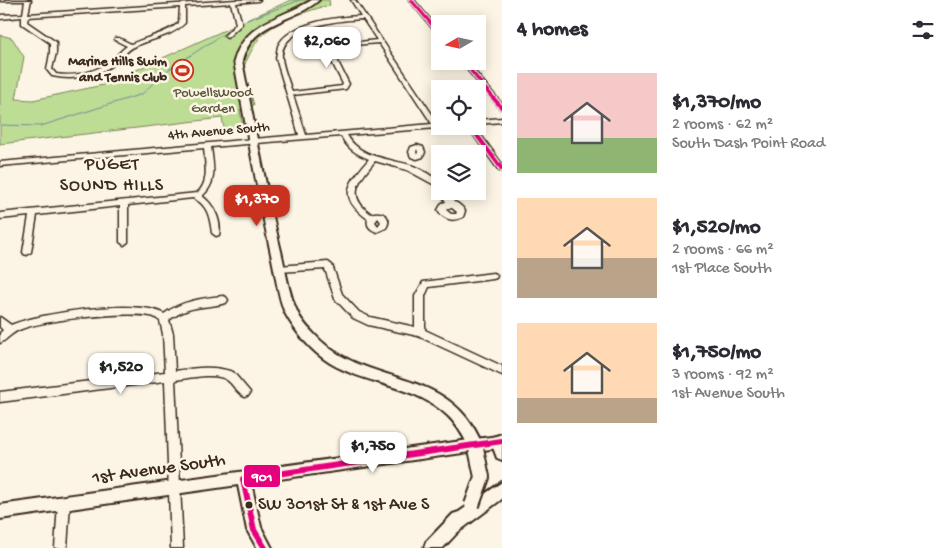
<!DOCTYPE html>
<html lang="en">
<head>
<meta charset="utf-8">
<style>
  :root { --surface:#fff; --page:#f7f7f7; --text:#2b2b33; --muted:#7c7c81; --accent:#c8321e }
  body { margin:0; font-family:"Gochi Hand",sans-serif; background:var(--page); color:var(--text); height:100vh; display:flex; flex-direction:column; font-size:19px; white-space:nowrap }
  * { box-sizing:border-box; margin:0 }
  p { font-size:16px; color:var(--muted) }
  .icon { flex:none; width:28px; height:28px; fill:none; stroke:currentColor; stroke-width:2; stroke-linecap:round; stroke-linejoin:round }
  .map { position:relative; flex:1; overflow:hidden }
  .drawer { display:flex; flex-direction:column; background:var(--surface); width:450px }
  .drawer>* { flex:none }
  .needle { width:32px; rotate:261deg }
  .fabs { position:absolute; left:431px; top:15px; display:grid; gap:10px }
  .fabs a { display:grid; place-items:center; width:55px; height:55px; border-radius:0px; background:var(--surface); box-shadow:0 2px 12px #0003; font-size:25px }
  .price { position:absolute; translate:-50% -42px; padding:0 11px; border-radius:10px; background:#fff; color:#222; font-size:16px; line-height:32px; filter:drop-shadow(0 1px 2px #0008) }
  .price::after { content:''; position:absolute; left:50%; top:30px; width:15px; height:11px; margin-left:-8px; background:inherit; clip-path:polygon(0 0,100% 0,50% 100%) }
  .price.active { background:var(--accent); color:#fff }
  ul { padding:0; list-style:none }
  li { display:flex; align-items:center; gap:15px; height:125px; padding:0 15px }
  li span { display:grid; place-items:center; flex:none; width:140px; height:100px; border-radius:0px; color:#555 }
  li>.icon { margin-inline-start:auto }
  span .icon { width:60px; height:60px; fill:#fffc; stroke-width:1 }
  li b { font-size:21px }
  h2 { display:flex; justify-content:space-between; align-items:center; height:60px; padding:0 15px; font-size:21px }
  main { display:flex; flex:1; min-height:0 }
  .map>svg:first-child { display:block }
  .green { fill:#bddc94; stroke:#7c8359 }
  .lines { fill:none; stroke-linecap:round; stroke-linejoin:round }
  .stream { stroke:#6a9098; stroke-width:1 }
  .minor-casing { stroke:#3b2a1e; stroke-width:3 }
  .tertiary-casing { stroke:#3b2a1e; stroke-width:4 }
  .secondary-casing { stroke:#3b2a1e; stroke-width:4 }
  .minor { fill:#fcf5e5; fill-rule:evenodd }
  .tertiary { fill:#fcf5e5; fill-rule:evenodd }
  .secondary { fill:#fcf5e5; fill-rule:evenodd }
  .secondary-bridge-casing { stroke:#3b2a1e; stroke-width:18; stroke-linecap:butt }
  .secondary-bridge { stroke:#fcf5e5; stroke-width:14 }
  .bus-1-far2-casing { stroke:#fcf5e5; stroke-width:5.5 }
  .bus-1-far1-casing { stroke:#fcf5e5; stroke-width:7 }
  .bus-1-casing { stroke:#fcf5e5; stroke-width:10 }
  .bus-1-far2 { stroke:#e5007d; stroke-width:3 }
  .bus-1-far1 { stroke:#e5007d; stroke-width:4 }
  .bus-1 { stroke:#e5007d; stroke-width:6 }
  .bus-dot { fill:#3b2a1e; stroke:#fcf5e5; stroke-width:2 }
  .labels { text-anchor:middle; dominant-baseline:central; stroke-width:5; stroke-linejoin:round; paint-order:stroke }
  .far-poi-label { font-size:14px; font-weight:bold; fill:#3b2a1e; stroke:#fcf5e5; text-anchor:end }
  .far-park-label { font-size:14px; fill:#5c563c; stroke:#fcf5e5 }
  .far-street-label { font-size:14px; fill:#3b2a1e; stroke:#fcf5e5 }
  .neighbourhood-label { font-size:18px; letter-spacing:1px; fill:#3b2a1e; stroke:#fcf5e5 }
  .near-bus-label { font-size:18px; fill:#3b2a1e; stroke:#fcf5e5; text-anchor:start }
  .near-street-label { font-size:19px; fill:#3b2a1e; stroke:#fcf5e5 }
  .line-badge { stroke:#fcf5e5; stroke-width:2 }
  .badge-label { font-size:14px; text-anchor:middle; font-weight:bold; fill:#fff }
</style>
</head>
<body>
<main>
<div class="map">
<svg width="502" height="548" viewBox="0 0 502 548">
  <rect width="100%" height="100%" fill="#fcf5e5"/>
  <filter id="ink" filterUnits="userSpaceOnUse"><feTurbulence type="fractalNoise" baseFrequency=".02" numOctaves="2"/><feDisplacementMap in="SourceGraphic" scale="10" xChannelSelector="R" yChannelSelector="G"/><feConvolveMatrix kernelMatrix="1 2 1 2 8 2 1 2 1" color-interpolation-filters="sRGB"/></filter>
  <g filter="url(#ink)">
    <path class="green" d="M291,0H329L330,5C310,10 275,21 260,37C253,46 248,58 243,68L254,105L240,110L243,127L224,128L222,118L0,144V35L12,38L24,57L16,99L33,100L103,85Z"/>
    <g class="lines">
      <g class="stream">
        <path d="M242,22L300,0"/>
        <path d="M0,125L41,126L142,94L165,72L231,29"/>
      </g>
      <defs>
        <g id="minor">
          <path d="M0,0H31L28,14L236,0H260L258,1L236,3L242,24L227,38L224,36L236,24L231,3L185,6V23C171,37 153,38 136,46C128,49 124,55 118,61C100,76 75,81 52,76L47,70L50,53V43L22,24V17L0,19V15L23,14L25,1H1ZM180,7L179,23C165,34 147,37 131,44L119,38H115V40L127,46C121,50 117,56 112,60C96,72 76,77 56,74L52,69L56,53V42L27,22L28,17Z"/>
          <path d="M351,0H355L438,123H440V126H442L437,128L347,135C360,159 390,158 413,166C423,170 432,176 440,182V188L407,170L375,161C359,181 345,195 371,214C382,210 393,217 386,228L377,232C371,230 366,226 368,219C337,197 348,184 369,159C356,154 347,148 341,136L211,147C213,165 218,183 202,196C214,204 222,222 219,235L216,236L212,233C210,218 208,205 193,198L128,205V242L124,245L120,242V206L37,215L31,252L27,255L24,254L23,252L29,216L0,219V213L197,193C210,182 205,163 204,148L0,166V162L299,135L276,58C277,54 277,50 278,46C289,22 338,17 361,16ZM363,19L377,40L350,43L335,52L332,62L343,84L342,86L292,92C289,82 283,68 282,58C279,26 341,20 363,19ZM379,43L432,124L306,135L293,95L346,89L349,84L338,62L340,54L353,45ZM378,218L381,222L378,226L375,222Z"/>
          <path d="M409,0H414L440,31V36L438,35Z"/>
          <path d="M460,61H466L502,104V110L500,109Z"/>
          <path d="M502,118V122L478,124V120Z"/>
          <path d="M467,126H474L502,164V171H499Z"/>
          <path d="M417,145L423,147L425,152L423,157L417,159L411,157L409,152L411,147ZM417,149L418,152L417,155L416,152Z"/>
          <path d="M440,191H448L454,202C458,203 463,207 465,211L463,217C453,222 444,220 438,210L442,203L446,202ZM447,208H452L457,212L456,214H451L446,210Z"/>
          <path d="M328,262L332,265L342,294L359,312L370,317L415,327V296L423,282L493,273L496,274L497,276L496,278L493,279L429,287L425,296V330L502,366V375L418,336L368,325L353,318L335,299L325,269L279,272L275,269L279,266Z"/>
          <path d="M223,296L226,297L228,300L226,303C203,309 191,304 169,320L173,334L175,371C195,368 213,365 233,372L250,392L249,395L245,397C237,394 234,385 227,380C216,372 189,378 175,380L183,548H171L165,381L0,402V392L165,372L163,334L160,321C157,319 154,316 150,316C125,311 42,320 19,330C11,333 7,340 0,343V333L3,330L0,327V317L11,325C39,313 138,298 164,314C181,301 202,298 223,296Z"/>
          <path d="M64,497L68,499L70,503L67,548H55L58,503L60,499Z"/>
        </g>
        <path id="tertiary" d="M498,436L502,437V447L498,448L251,483L261,527L272,548H257L247,530L238,485L0,519V505Z"/>
        <g id="secondary">
          <path d="M312,0H319C292,24 253,19 242,61C254,123 265,185 280,247C285,266 288,291 296,309C299,318 307,327 314,334C365,390 448,363 482,444L480,449L475,451L470,449C464,437 457,424 447,415C415,385 367,385 330,363C311,351 296,333 285,313C278,297 275,271 271,254C257,190 246,126 234,61C245,21 281,19 312,0Z"/>
          <path d="M502,434V460L497,458L491,442L493,437Z"/>
          <path d="M502,482V499L458,532L443,548H424L426,542L453,514L459,512Z"/>
        </g>
      </defs>
      <use href="#minor" class="minor-casing"/>
      <use href="#tertiary" class="tertiary-casing"/>
      <use href="#secondary" class="secondary-casing"/>
      <use href="#minor" class="minor"/>
      <use href="#tertiary" class="tertiary"/>
      <use href="#secondary" class="secondary"/>
      <defs>
        <path id="secondary-bridge" d="M472,505L482,477L475,444"/>
      </defs>
      <use href="#secondary-bridge" class="secondary-bridge-casing"/>
      <use href="#secondary-bridge" class="secondary-bridge"/>
      <defs>
        <g id="bus-1-far2">
          <path d="M411,0L440,34"/>
          <path d="M463,61L489,93"/>
        </g>
        <g id="bus-1-far1">
          <path d="M488,92L502,108"/>
          <path d="M470,126L502,169"/>
        </g>
        <path id="bus-1" d="M265,548L254,530L243,479L502,441"/>
      </defs>
      <use href="#bus-1-far2" class="bus-1-far2-casing"/>
      <use href="#bus-1-far1" class="bus-1-far1-casing"/>
      <use href="#bus-1" class="bus-1-casing"/>
      <use href="#bus-1-far2" class="bus-1-far2"/>
      <use href="#bus-1-far1" class="bus-1-far1"/>
      <use href="#bus-1" class="bus-1"/>
    </g>
  </g>
  <defs>
    <symbol id="stadium-ring" viewBox="-11 -11 22 22"><circle r="9.5" fill="#fcf5e5" stroke="#c8321e" stroke-width="1.5"/><path d="M0-5a6.5 5 0 1 0 0 10a6.5 5 0 1 0 0-10ZM-3.5-1.8h7v3.6h-7Z" fill="#c8321e"/></symbol>
  </defs>
  <g fill-rule="evenodd">
    <use href="#stadium-ring" x="170" y="58" width="25" height="25"/>
  </g>
  <circle class="bus-dot" cx="249" cy="505" r="4.5"/>
  <g class="labels">
    <g class="far-poi-label">
      <text x="167" y="62">Marine Hills Swim<tspan x="167" dy="16">and Tennis Club</tspan></text>
    </g>
    <g class="far-park-label">
      <text x="213" y="93">PowellsWood<tspan x="213" dy="16">Garden</tspan></text>
    </g>
    <g class="far-street-label">
      <text transform="translate(219 132) rotate(-5)">4th Avenue South</text>
    </g>
    <g class="neighbourhood-label">
      <text x="112" y="165">PUGET<tspan x="112" dy="21">SOUND HILLS</tspan></text>
    </g>
    <g class="near-bus-label">
      <text x="258" y="505">SW 301st St &amp; 1st Ave S</text>
    </g>
    <g class="near-street-label">
      <text transform="translate(159 470) rotate(-8)">1st Avenue South</text>
    </g>
  </g>
  <rect class="line-badge" x="243" y="464" width="38" height="24" rx="5" fill="#e5007d"/>
  <g class="badge-label">
    <text x="262" y="481">901</text>
  </g>
</svg>
<div class="fabs">
<a><svg class="needle" viewBox="-14 -14 28 28"><path d="M0-13l5 13h-10z" fill="#e53935"/><path d="M0 13l5-13h-10z" fill="#7c7c81"/></svg></a>
<a><svg class="icon" aria-label="locate" viewBox="0 0 24 24"><circle cx="12" cy="12" r="6"/><path d="M12 2v4M12 18v4M2 12h4M18 12h4"/></svg></a>
<a><svg class="icon" aria-label="layers" viewBox="0 0 24 24"><path d="M12 4l9 5-9 5-9-5zM3 14l9 5 9-5"/></svg></a>
</div>
<b class="price" style="left:327px;top:69px">$2,060</b>
<b class="price active" style="left:257px;top:227px">$1,370</b>
<b class="price" style="left:121px;top:395px">$1,520</b>
<b class="price" style="left:373px;top:474px">$1,750</b>
</div>
<section class="drawer">
<h2>4 homes<svg class="icon" aria-label="filters" viewBox="0 0 24 24"><path d="M4 7h16M4 17h16"/><circle cx="9" cy="7" r="2"/><circle cx="15" cy="17" r="2"/></svg></h2>
<ul>
<li><span style="background:linear-gradient(#f6c9c9 65%,#8fb573 0)"><svg class="icon" aria-label="home" viewBox="0 0 24 24"><path d="M3 11l9-7 9 7M6 9v11h12V9"/></svg></span><div><b>$1,370/mo</b><p>2 rooms · 62 m²</p><p>South Dash Point Road</p></div></li>
<li><span style="background:linear-gradient(#ffd9b3 60%,#b9a48a 0)"><svg class="icon" aria-label="home" viewBox="0 0 24 24"><path d="M3 11l9-7 9 7M6 9v11h12V9"/></svg></span><div><b>$1,520/mo</b><p>2 rooms · 66 m²</p><p>1st Place South</p></div></li>
<li><span style="background:linear-gradient(#ffd9b3 75%,#b9a48a 0)"><svg class="icon" aria-label="home" viewBox="0 0 24 24"><path d="M3 11l9-7 9 7M6 9v11h12V9"/></svg></span><div><b>$1,750/mo</b><p>3 rooms · 92 m²</p><p>1st Avenue South</p></div></li>
</ul>
</section>
</main>
</body>
</html>
